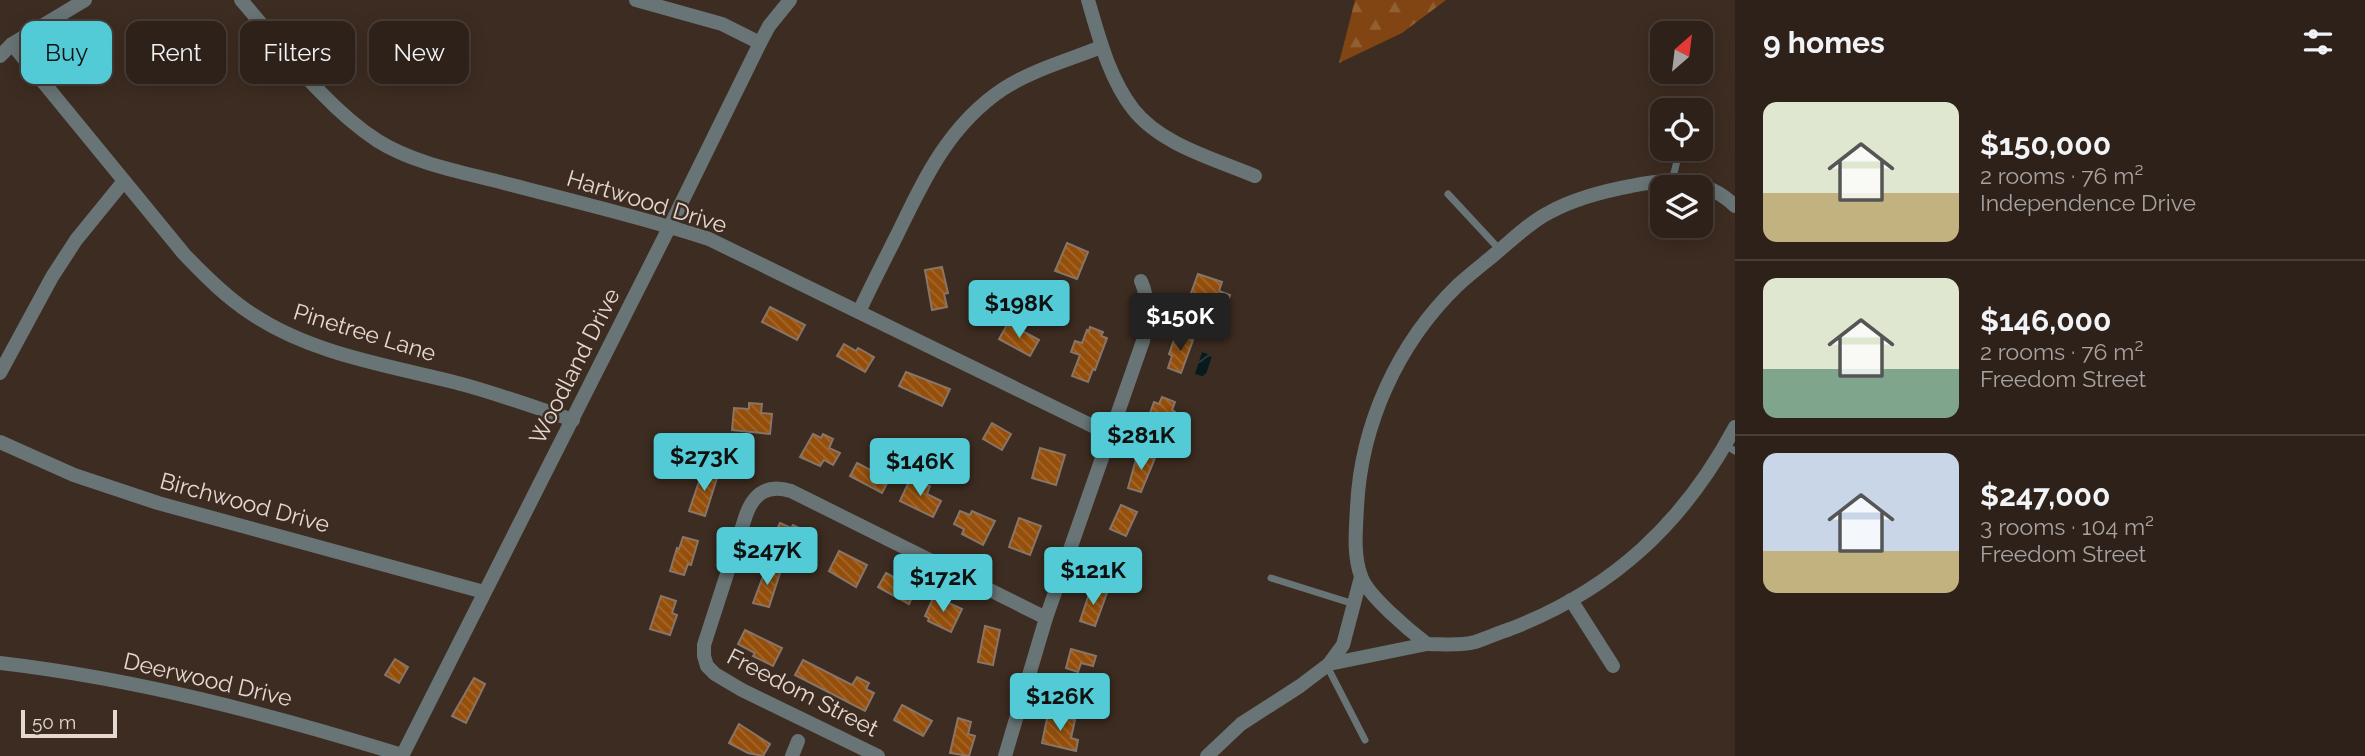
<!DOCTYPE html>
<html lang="en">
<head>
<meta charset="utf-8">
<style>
  :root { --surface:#2e2119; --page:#362922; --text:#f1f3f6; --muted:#a7a3a2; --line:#493e38; --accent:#52cbd7 }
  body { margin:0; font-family:Raleway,sans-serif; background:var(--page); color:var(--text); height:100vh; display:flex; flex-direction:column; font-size:26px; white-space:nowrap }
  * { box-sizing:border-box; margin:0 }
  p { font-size:23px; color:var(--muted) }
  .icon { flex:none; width:38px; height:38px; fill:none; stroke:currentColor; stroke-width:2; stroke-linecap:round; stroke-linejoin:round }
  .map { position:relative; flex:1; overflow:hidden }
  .side { display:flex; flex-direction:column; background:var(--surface); width:630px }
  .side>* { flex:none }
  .guide { position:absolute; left:21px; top:21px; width:665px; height:63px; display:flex; gap:14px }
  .needle { width:46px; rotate:28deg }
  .tools { position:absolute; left:1650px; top:21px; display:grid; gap:14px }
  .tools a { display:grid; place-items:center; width:63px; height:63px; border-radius:14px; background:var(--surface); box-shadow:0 4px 18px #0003,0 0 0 2px var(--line); font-size:35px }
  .scale { position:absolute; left:21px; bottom:18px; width:96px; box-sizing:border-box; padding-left:7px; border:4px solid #e4d8d1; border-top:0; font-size:19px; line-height:24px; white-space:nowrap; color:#e4d8d1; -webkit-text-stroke:5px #3d2c21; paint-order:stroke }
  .price { position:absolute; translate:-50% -60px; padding:0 16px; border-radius:7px; background:var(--accent); color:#111; font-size:23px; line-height:46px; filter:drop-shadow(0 2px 4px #0008) }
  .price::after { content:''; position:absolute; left:50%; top:42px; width:21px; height:16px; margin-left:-10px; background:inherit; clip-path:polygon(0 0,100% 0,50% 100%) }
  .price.active { background:#222; color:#fff }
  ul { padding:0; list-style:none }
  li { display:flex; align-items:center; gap:21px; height:175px; padding:0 28px }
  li+li { border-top:2px solid var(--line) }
  li span { display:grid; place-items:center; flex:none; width:196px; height:140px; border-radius:14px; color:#555 }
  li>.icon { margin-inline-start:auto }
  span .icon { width:84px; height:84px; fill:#fffc; stroke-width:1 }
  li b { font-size:30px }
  h2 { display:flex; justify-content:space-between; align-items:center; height:84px; padding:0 28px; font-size:30px }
  .chip { padding:0 24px; border-radius:14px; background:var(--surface); box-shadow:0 4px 18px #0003,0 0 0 2px var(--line); font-size:24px; line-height:63px }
  .chip.active { background:var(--accent); color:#111 }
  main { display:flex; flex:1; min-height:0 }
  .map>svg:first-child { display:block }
  .forest { fill:url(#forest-firs) }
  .water { fill:url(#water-waves) }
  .building { fill:url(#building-back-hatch); stroke:#887567; stroke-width:2 }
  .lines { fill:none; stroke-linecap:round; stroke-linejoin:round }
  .lane { stroke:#687475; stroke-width:7 }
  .street { stroke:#687475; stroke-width:14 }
  .labels { text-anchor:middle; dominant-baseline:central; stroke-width:5; stroke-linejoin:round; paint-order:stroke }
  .street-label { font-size:23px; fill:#e4d8d1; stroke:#3d2c21 }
</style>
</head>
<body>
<main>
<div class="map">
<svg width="1735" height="756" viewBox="0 0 1735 756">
  <defs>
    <pattern id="forest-firs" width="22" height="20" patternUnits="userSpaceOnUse" patternTransform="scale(1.75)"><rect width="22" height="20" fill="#804512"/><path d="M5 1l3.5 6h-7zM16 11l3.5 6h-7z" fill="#925f33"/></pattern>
    <pattern id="water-waves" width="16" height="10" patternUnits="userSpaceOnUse" patternTransform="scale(1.75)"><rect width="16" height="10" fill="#091a1c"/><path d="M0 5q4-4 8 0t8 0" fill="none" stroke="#2d3b3c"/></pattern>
    <pattern id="building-back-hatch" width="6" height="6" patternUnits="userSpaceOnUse" patternTransform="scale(1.75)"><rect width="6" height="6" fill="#954f0b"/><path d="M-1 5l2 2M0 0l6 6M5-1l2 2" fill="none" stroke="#a4682e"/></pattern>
  </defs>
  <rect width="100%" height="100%" fill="#3d2c21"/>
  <path class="forest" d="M1355,0H1446L1402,33L1339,63Z"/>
  <path class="water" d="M1202,352L1212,356L1205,377L1195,374Z"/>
  <g class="building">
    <path d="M1067,243L1088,252L1077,279L1055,271Z"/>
    <path d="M942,267L948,293L944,294L947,307L932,310L925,270Z"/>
    <path d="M1198,274L1222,282L1219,291L1230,295L1226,307L1215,303L1212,312L1187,304Z"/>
    <path d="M770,307L805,325L797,340L762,322Z"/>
    <path d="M1008,323L1039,340L1030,356L999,339Z"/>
    <path d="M1090,327L1103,332L1101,336L1107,338L1095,370L1093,369L1088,382L1072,376L1080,355L1071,352L1075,341L1082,343L1087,330L1089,331Z"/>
    <path d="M1179,335L1193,340L1181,373L1168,368L1172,356L1169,354L1175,337L1178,338Z"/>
    <path d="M844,344L856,351L858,348L874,357L865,372L837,356Z"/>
    <path d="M906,372L950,389L942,406L899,386Z"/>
    <path d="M1162,397L1175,402L1172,410L1175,412L1168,432L1146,424L1154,402L1159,404Z"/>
    <path d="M749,403L762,404L761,413L772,414L770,434L732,430L734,408L749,409Z"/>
    <path d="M992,423L1011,434L1002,450L983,439Z"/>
    <path d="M813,434L821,438L823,434L833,439L829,448L840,453L833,465L824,460L820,466L800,457Z"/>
    <path d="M1040,448L1065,455L1056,485L1032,478Z"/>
    <path d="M1138,452L1155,458L1141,492L1128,488Z"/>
    <path d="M857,463L876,473L879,467L892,474L882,493L850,476Z"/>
    <path d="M703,470L718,475L705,516L689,511Z"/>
    <path d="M911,477L930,486L927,494L941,501L933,517L900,501Z"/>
    <path d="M1121,505L1137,512L1126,536L1110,529Z"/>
    <path d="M960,511L970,515L972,511L995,521L983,545L962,534L964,529L954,524Z"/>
    <path d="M1019,518L1041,526L1030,555L1009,547Z"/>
    <path d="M780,523L791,528L793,525L814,535L805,556L772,539Z"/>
    <path d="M683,537L698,541L691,565L688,564L684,575L670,571L677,548L679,549Z"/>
    <path d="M839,551L867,565L856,587L829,571Z"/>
    <path d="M767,566L781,570L769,607L753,603Z"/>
    <path d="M886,573L916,589L909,604L878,587Z"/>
    <path d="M1091,588L1107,593L1095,626L1080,621Z"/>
    <path d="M661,596L676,601L672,613L677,615L670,635L650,629Z"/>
    <path d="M934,596L962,609L951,632L928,621L929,618L925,616Z"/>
    <path d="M985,626L1000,630L993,665L978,662Z"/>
    <path d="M745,630L782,648L773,666L753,656L755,653L738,644Z"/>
    <path d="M1071,649L1096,656L1093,666L1081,663L1078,672L1066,668Z"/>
    <path d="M395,659L408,667L399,683L385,675Z"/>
    <path d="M803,660L852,685L857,677L869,683L866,689L874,693L865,711L795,675Z"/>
    <path d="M474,678L485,684L466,723L452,716Z"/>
    <path d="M902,705L932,721L923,736L894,720Z"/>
    <path d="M1048,714L1075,720L1071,738L1078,740L1076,751L1042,743Z"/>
    <path d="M958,718L971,722L968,734L975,736L969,756L950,753Z"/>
    <path d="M739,724L770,744L763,756L748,753L729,743Z"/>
  </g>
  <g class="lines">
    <g class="lane">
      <path d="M1690,110L1691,104"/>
      <path d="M1672,181L1680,149"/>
      <path d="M1448,194L1500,250"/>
      <path d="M1725,445L1735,451"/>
      <path d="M1271,578L1354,604"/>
      <path d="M1327,666L1365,740"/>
    </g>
    <g class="street">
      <path d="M241,0C282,47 325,107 378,141C415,164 462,172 504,183C572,201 641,217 709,239L1109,434"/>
      <path d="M636,0L722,24L760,43"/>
      <path d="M1088,0C1099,37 1109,78 1133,109C1161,145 1215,159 1255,176"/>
      <path d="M12,44L184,254C205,276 227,298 252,314C315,356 394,366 465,385C501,395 537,408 573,420"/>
      <path d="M0,56L12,44L85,0"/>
      <path d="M1735,206C1707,178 1667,178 1631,186C1604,191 1574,199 1550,212C1530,222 1512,240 1495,254C1483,264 1470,274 1458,285C1398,343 1361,424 1357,507C1356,529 1353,555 1361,576C1367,595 1410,631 1427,644C1442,644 1460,646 1475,642C1487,638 1498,633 1510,629C1612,590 1684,523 1735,427"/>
      <path d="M859,312C871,286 884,261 897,235C924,179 949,125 1003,89C1032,70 1069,60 1101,47"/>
      <path d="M0,373L52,277L76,240L124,181"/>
      <path d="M0,442L74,475L158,503L484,592"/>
      <path d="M1571,600L1613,666"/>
      <path d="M0,663C137,679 270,714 402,755"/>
      <path d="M1329,664L1427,644"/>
      <path d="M402,756L670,226L760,43L769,26L790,0"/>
      <path d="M792,756L798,741"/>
      <path d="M878,756L742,690L715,674L707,666L704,656V645L746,515C754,493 768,484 791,491L1046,618"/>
      <path d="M1005,756L1046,618L1143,341C1147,320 1150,301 1141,281"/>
      <path d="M1207,756L1241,724L1300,686L1329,664L1343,645L1361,577"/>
    </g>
  </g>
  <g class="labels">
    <g class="street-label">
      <text transform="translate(647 201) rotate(17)">Hartwood Drive</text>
      <text transform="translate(365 332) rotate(17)">Pinetree Lane</text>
      <text transform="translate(574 366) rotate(-63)">Woodland Drive</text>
      <text transform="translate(245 502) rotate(15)">Birchwood Drive</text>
      <text transform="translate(208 679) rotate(13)">Deerwood Drive</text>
      <text transform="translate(803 692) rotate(27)">Freedom Street</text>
    </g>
  </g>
</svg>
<div class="tools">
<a><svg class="needle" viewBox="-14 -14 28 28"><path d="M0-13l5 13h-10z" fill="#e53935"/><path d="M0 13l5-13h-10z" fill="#a7a3a2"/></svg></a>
<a><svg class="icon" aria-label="locate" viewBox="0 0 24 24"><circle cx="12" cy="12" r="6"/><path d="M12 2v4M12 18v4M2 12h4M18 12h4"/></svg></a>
<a><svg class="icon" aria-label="layers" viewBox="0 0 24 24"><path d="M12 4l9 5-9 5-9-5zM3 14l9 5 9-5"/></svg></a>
</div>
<div class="scale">50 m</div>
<b class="price" style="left:1019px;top:340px">$198K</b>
<b class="price active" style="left:1180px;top:353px">$150K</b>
<b class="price" style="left:1141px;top:472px">$281K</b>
<b class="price" style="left:704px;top:493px">$273K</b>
<b class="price" style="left:920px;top:498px">$146K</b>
<b class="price" style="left:767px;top:587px">$247K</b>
<b class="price" style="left:1093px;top:607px">$121K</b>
<b class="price" style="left:943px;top:614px">$172K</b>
<b class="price" style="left:1060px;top:733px">$126K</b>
<div class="guide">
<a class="chip active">Buy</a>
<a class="chip">Rent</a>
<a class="chip">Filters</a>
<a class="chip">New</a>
</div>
</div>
<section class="side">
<h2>9 homes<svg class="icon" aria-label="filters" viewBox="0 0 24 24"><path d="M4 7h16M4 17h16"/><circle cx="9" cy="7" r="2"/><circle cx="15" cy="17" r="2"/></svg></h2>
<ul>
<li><span style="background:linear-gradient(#dfe7d0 65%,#c2b280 0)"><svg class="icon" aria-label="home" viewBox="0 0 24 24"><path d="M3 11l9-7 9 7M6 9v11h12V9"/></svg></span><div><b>$150,000</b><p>2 rooms · 76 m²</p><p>Independence Drive</p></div></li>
<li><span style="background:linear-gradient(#dfe7d0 65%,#7fa58c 0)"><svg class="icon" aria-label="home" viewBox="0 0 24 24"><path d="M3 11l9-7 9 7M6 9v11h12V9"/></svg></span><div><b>$146,000</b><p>2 rooms · 76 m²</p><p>Freedom Street</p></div></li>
<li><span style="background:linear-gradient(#c9d6e8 70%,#c2b280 0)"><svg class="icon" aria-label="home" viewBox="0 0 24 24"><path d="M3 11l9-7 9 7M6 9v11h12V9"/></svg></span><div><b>$247,000</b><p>3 rooms · 104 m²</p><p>Freedom Street</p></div></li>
</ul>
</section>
</main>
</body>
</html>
